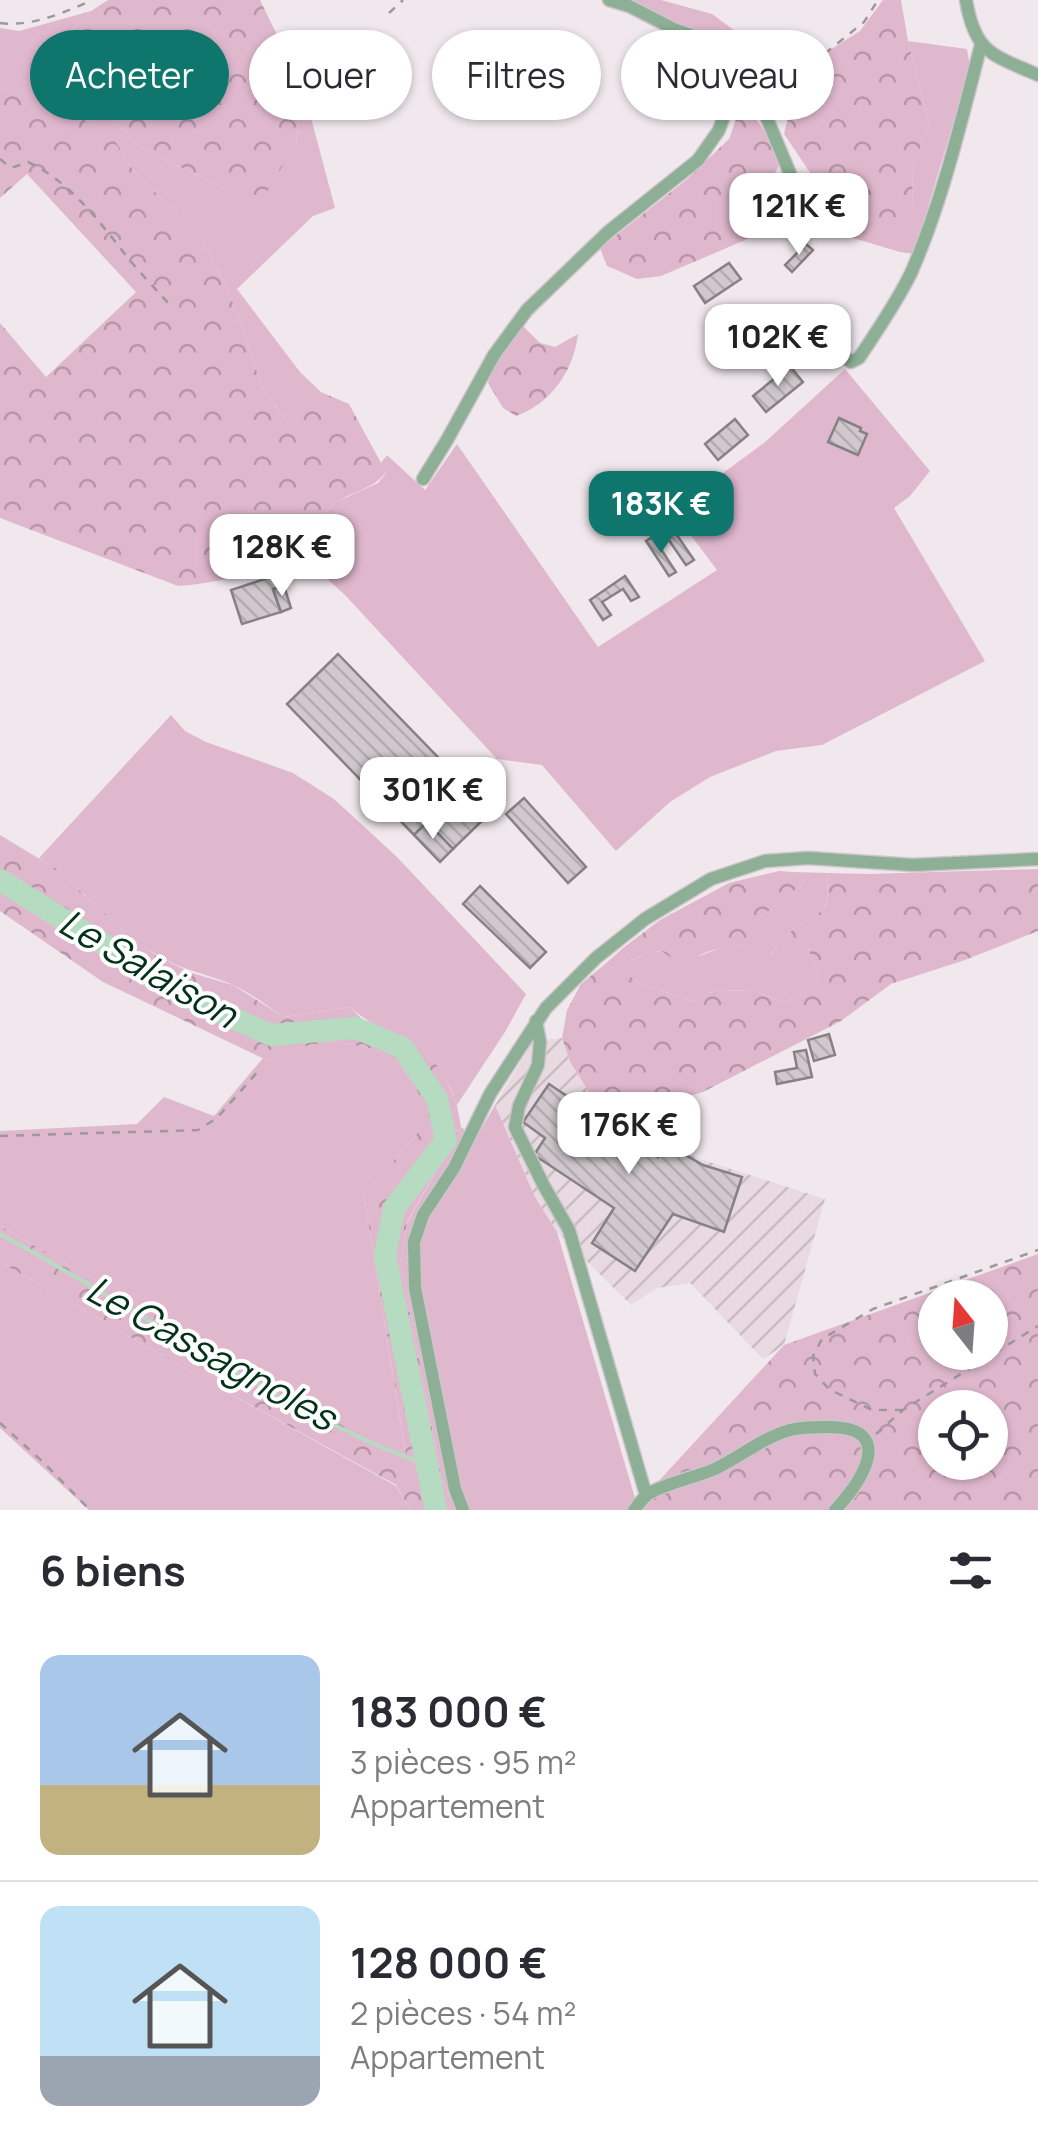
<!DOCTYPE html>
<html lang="fr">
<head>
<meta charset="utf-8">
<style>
  :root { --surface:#fff; --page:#f2f2f3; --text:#2b2b33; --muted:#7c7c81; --line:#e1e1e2; --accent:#0f766e }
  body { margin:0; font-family:Manrope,sans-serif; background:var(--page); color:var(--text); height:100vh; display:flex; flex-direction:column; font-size:38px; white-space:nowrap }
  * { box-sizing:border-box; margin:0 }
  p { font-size:32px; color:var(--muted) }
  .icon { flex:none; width:55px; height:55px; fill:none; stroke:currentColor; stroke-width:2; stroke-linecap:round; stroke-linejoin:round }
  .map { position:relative; height:1510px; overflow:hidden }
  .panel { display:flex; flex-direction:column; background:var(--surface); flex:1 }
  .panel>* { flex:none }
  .guide { position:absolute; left:30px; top:30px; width:980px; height:90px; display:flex; gap:20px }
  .needle { width:65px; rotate:343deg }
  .tools { position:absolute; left:918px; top:1280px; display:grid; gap:20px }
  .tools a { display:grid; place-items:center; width:90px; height:90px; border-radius:50%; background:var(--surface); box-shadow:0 2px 8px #0004; font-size:50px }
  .price { position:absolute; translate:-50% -85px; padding:0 22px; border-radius:20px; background:#fff; color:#222; font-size:32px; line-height:65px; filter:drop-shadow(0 2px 5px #0008) }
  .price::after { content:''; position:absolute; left:50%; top:60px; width:30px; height:22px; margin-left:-15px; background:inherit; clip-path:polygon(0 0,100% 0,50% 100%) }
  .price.on { background:var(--accent); color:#fff }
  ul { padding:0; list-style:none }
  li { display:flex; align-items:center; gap:30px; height:250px; padding:0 40px }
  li+li { border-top:2px solid var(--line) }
  li span { display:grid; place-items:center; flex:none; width:280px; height:200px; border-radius:20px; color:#555 }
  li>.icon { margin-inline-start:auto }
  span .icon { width:120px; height:120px; fill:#fffc; stroke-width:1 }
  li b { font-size:42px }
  h2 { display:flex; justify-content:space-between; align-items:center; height:120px; padding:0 40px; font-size:42px }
  .pill { padding:0 35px; border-radius:45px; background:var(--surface); box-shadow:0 2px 8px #0004; font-size:35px; line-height:90px }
  .pill.on { background:var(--accent); color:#fff }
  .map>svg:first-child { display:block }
  .industrial { fill:url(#industrial-furrows) }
  .grass { fill:#e0b8ce }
  .forest { fill:url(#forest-crowns); fill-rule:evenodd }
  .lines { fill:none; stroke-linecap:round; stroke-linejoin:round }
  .stream { stroke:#b5dcc0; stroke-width:4 }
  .river { stroke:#b5dcc0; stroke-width:22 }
  .building { fill:url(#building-back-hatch); stroke:#878084; stroke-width:2.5 }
  .minor-casing { stroke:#ccc5c9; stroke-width:15 }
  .path { stroke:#9e989b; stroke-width:2.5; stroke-dasharray:8 8; stroke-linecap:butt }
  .minor { stroke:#8caf95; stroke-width:12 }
  .labels { text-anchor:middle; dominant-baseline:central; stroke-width:8; stroke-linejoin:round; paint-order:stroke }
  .water-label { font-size:38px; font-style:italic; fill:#023218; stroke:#fff }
</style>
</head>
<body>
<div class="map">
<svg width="1038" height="1510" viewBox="0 0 1038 1510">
  <defs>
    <pattern id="industrial-furrows" width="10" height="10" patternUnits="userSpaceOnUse" patternTransform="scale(2.5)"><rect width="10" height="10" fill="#e9dae2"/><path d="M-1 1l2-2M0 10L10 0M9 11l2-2" fill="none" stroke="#c9bcc3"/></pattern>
    <pattern id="forest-crowns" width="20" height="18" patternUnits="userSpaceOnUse" patternTransform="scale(2.5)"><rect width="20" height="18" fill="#e0b8ce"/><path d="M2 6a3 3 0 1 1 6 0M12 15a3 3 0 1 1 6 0" fill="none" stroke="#b796a8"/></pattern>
    <pattern id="building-back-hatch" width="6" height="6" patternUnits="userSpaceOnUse" patternTransform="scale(2.5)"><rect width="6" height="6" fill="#d0c8cc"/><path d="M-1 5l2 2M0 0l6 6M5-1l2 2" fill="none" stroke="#b3acb0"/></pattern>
  </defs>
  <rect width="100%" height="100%" fill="#f1e8ed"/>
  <path class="industrial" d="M562,1038L570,1062L589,1092L626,1116L697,1158L825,1199L784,1345L763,1359L690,1283L657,1288L631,1305L557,1232L535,1197L495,1105L533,1041Z"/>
  <g class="grass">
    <path d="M627,0H661L712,14L772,58L737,54L717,39L676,23Z"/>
    <path d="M91,11L47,55L45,62L107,111L138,146L229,191L296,144L303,88L335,208L313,216L237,289L300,372L321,392L290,426L263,389L228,289L202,240L134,171L116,142L8,89L0,90V28L19,31Z"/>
    <path d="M908,41L967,49L970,67L914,254L900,252L853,238L912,208L913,168L929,122Z"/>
    <path d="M845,369L930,471L910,496L894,508L985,661L822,745L776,751L710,777L670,802L616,851L542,765L497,759L344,594L291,546L336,502L378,483L386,473L381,463L387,455L425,490L457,444L598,647L717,570L672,510L764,443Z"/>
    <path d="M171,715L185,731L206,742L293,773L334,799L397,857L526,994L505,1032L457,1105C452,1093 447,1078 439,1068C415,1040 377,1032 350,1007L284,1017C267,1006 249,992 231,984C207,974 182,970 159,956C113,931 83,885 39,858Z"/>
    <path d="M793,872L828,873L827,902L818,916L796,927L778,943L770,956L799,941L808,948L819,979L804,994L783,1003L756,991L717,990L692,1001L641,984L627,974L605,964L623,948L633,960L652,950L691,959L723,947L745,945L756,921L804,883Z"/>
    <path d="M333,1041L374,1049L401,1065L417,1089V1134L364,1195L406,1457L0,1226V1131L137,1124L164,1097L214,1116L263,1058L274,1063L279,1051Z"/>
    <path d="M495,1105L535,1197L557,1232L637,1505L632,1510H456L442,1480L401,1264L407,1223L461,1127L476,1138Z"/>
    <path d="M0,1262L198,1376L396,1486L410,1510H89L0,1428Z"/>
  </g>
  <g class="forest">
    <path d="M108,0H260L303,88L296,144L262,200L229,191L138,146L107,111L45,61L47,55L91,11Z"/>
    <path d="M883,0H901L908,41L929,122L913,168L912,209L853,238L813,228L814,196L811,174L784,134L795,88L806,65L860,31Z"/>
    <path d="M8,89L58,107L81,118L116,142L134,171L202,240L228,289L263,389L290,426L321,392L349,404L386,472C372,491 350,491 333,505C315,520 301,541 282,554C252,576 215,583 178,586L0,518V323L46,377L136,292L27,174L0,198V90Z"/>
    <path d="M742,102L762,127L782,161C766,184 766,208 757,235L661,276L637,279L607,266L600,248L686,180L729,139Z"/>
    <path d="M521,324L540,343L555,347L578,334C574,370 551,404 516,416L503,408L488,383L494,361Z"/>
    <path d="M0,835L58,870L122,930L157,956L192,973L233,985L284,1017L350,1007L364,1021L420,1050L442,1070L457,1105L461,1127L407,1222L401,1264L442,1480L456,1510H410L396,1485L198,1376L0,1262V1226L406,1456L364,1195L417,1134V1089L401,1065L374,1049L333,1041L280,1051L275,1064L103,982L0,911Z"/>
    <path d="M1038,869V931L965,960L891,984L841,1021L703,1092L626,1116L589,1092L570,1062L562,1038L567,1010L581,984L605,964L627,974L641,984L692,1001L717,990L756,991L783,1003L804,994L819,979L808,948L799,941L784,964L770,957L778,943L796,927L817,916L827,903L828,873L869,874Z"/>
    <path d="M779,871L793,872L804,883L756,921L746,945C722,947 698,950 683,969C662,948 658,946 633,960L623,948L660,920L729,883Z"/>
    <path d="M1038,1254V1510H632L784,1345ZM935,1298H990V1352H935ZM935,1408H990V1462H935Z"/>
  </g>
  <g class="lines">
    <path class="stream" d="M0,1234C122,1300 237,1380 363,1439C384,1449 406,1457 427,1465"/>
    <path class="river" d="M0,880L195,1001L271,1035L356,1028L403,1048L437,1099L446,1140L394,1208L385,1255L436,1510"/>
  </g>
  <g class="building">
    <path d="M806,244L813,250L792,272L785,265Z"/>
    <path d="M729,263L741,279L705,303L694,286Z"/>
    <path d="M790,366L803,382L766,412L753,396Z"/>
    <path d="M839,418L861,428L860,431L867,434L858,455L828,442Z"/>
    <path d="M735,419L748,435L718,460L705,444Z"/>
    <path d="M670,525L694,560L686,565L662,530Z"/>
    <path d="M653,537L676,572L669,576L646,541Z"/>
    <path d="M280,574L284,586L273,589L281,612L242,624L231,590Z"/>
    <path d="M625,576L639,597L631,601L623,589L602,602L611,615L603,620L590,600Z"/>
    <path d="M284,586L291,608L281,612L273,589Z"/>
    <path d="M338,654L491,812L453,849L427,822L414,835L287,704Z"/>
    <path d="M524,798L586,867L568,883L506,814Z"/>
    <path d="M427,822L453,849L440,862L414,835Z"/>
    <path d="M480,886L546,952L530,968L463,904Z"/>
    <path d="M829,1034L835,1055L814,1061L808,1040Z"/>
    <path d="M806,1050L812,1077L777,1084L775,1072L797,1068L794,1052Z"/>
    <path d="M549,1084L658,1157L663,1142L703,1165L742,1177L724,1232L673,1214L635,1271L592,1243L614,1208L534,1155L545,1138L523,1122Z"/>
  </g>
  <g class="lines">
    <defs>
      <g id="minor">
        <path d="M966,0C975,54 993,55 1038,75"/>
        <path d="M734,67L750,78L794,183"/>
        <path d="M838,352L851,362L859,358C877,331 897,302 911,273C943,200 961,121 981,45"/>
        <path d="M423,479L447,440L494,355L527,310L608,232L698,160L719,130L733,91L736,73L731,58L717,44L676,30L629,6L609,0"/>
        <path d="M536,1021L540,1042L538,1065L519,1106L515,1127L544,1186L569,1230L646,1495"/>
        <path d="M463,1510L455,1489L415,1288L414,1242L423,1215L454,1168L490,1094L546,1008L596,958L645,919L711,879L765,861L808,858L913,865L1038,859"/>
        <path d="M634,1510C639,1504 643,1497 650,1493C669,1482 694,1478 715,1469C740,1457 762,1438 790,1430C802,1427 815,1427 828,1427C897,1427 863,1480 835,1510"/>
      </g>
    </defs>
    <use href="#minor" class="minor-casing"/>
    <g class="path">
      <path d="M389,13L403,0"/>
      <path d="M0,23C31,27 64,13 92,0"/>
      <path d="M747,60L782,65L823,55L864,22L878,0"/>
      <path d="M0,159L11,168L28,162C67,180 95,216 121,249C136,269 153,286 169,304"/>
      <path d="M0,1136L198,1130L217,1118L261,1068"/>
      <path d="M903,1410H872L829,1389L815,1374L813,1356L822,1339L873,1309L1038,1250"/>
      <path d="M0,1423L44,1463L90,1510"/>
      <path d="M876,1434L903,1410L1038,1326"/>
    </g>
    <use href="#minor" class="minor"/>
  </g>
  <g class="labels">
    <g class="water-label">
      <text transform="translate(149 967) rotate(30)">Le Salaison</text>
      <text transform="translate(212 1352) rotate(29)">Le Cassagnoles</text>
    </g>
  </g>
</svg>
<div class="tools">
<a><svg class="needle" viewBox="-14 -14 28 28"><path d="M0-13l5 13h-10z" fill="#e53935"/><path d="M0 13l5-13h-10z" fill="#7c7c81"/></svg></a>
<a><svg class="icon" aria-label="locate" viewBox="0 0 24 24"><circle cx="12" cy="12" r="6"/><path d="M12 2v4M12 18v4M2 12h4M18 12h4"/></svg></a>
</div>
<b class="price" style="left:799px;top:258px">121K €</b>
<b class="price" style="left:778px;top:389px">102K €</b>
<b class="price on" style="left:661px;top:556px">183K €</b>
<b class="price" style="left:282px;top:599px">128K €</b>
<b class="price" style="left:433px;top:842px">301K €</b>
<b class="price" style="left:629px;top:1177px">176K €</b>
<div class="guide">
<a class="pill on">Acheter</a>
<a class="pill">Louer</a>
<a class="pill">Filtres</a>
<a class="pill">Nouveau</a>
</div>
</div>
<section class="panel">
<h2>6 biens<svg class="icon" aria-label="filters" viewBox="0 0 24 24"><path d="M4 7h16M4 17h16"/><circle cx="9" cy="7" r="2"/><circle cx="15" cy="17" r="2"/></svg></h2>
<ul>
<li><span style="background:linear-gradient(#a9c7e8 65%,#c2b280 0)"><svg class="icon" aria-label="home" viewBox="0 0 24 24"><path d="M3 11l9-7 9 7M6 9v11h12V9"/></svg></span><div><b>183 000 €</b><p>3 pièces · 95 m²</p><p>Appartement</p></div></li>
<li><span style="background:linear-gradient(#bfe0f5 75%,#9aa5b1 0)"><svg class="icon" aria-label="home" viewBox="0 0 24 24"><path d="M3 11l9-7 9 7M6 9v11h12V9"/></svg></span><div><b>128 000 €</b><p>2 pièces · 54 m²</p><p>Appartement</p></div></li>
</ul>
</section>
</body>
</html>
